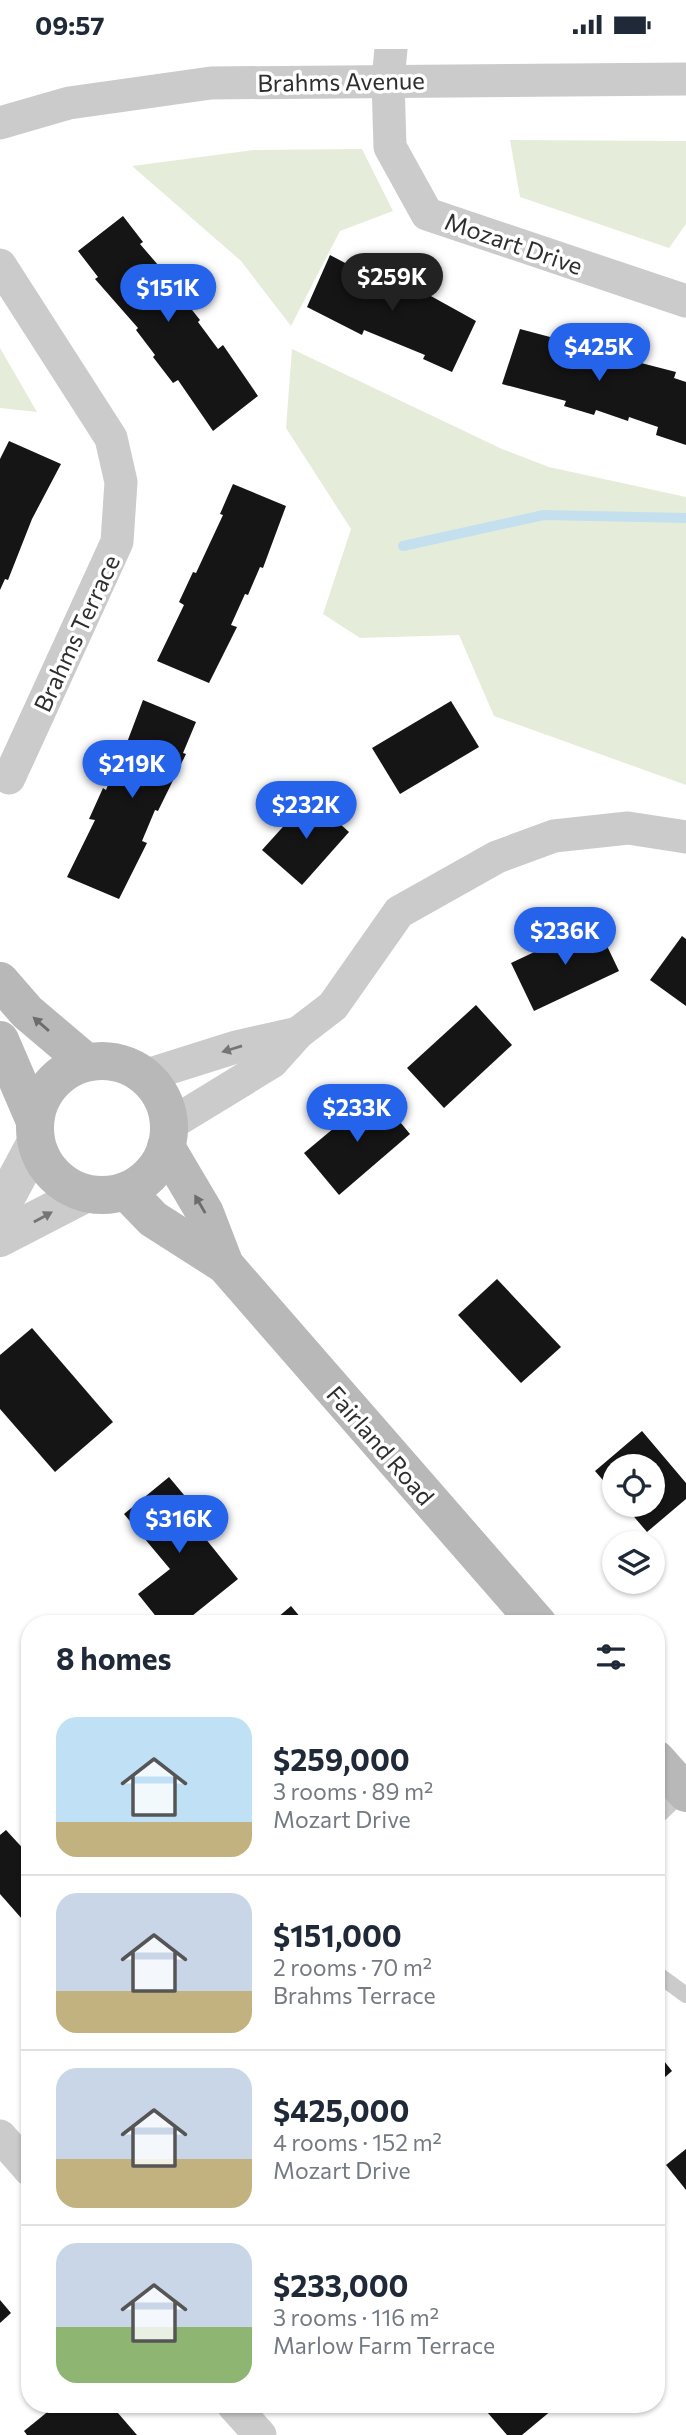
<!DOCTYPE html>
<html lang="en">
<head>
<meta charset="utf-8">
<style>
  :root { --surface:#fff; --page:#f6f6f7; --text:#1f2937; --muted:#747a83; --line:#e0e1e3; --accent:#2563eb }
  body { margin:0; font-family:Commissioner,sans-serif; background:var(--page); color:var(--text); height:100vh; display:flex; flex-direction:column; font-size:26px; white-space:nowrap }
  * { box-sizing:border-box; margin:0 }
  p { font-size:23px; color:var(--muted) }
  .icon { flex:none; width:38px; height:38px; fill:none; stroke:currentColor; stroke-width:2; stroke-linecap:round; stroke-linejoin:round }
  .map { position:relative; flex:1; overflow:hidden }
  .panel { position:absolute; left:21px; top:1566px; width:644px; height:798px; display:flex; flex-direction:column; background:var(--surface); border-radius:28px; box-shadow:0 2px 5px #0004 }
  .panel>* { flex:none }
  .buttons { position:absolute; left:602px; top:1405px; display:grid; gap:14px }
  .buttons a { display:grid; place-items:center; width:63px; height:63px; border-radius:50%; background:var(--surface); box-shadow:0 2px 5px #0004; font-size:35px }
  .price { position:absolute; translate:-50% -60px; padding:0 16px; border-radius:24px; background:var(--accent); color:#fff; font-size:23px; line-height:46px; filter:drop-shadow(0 2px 4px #0008) }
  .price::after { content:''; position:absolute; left:50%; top:42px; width:21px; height:16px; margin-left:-10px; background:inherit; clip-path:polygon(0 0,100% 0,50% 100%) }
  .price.current { background:#222; color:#fff }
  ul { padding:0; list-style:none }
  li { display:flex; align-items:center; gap:21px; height:175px; padding:0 35px }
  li+li { border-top:2px solid var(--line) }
  li span { display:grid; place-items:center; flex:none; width:196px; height:140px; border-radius:21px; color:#555 }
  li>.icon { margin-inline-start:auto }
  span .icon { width:84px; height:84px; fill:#fffc; stroke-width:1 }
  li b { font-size:30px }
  h2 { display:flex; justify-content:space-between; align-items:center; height:84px; padding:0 35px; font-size:30px }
  .status { display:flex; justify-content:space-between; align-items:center; height:49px; padding:0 35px; background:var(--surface); direction:ltr }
  .status svg { height:19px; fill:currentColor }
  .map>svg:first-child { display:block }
  .green { fill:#e5edda }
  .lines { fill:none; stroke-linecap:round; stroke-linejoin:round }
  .stream { stroke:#c4e0ef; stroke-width:10 }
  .building { fill:#151515 }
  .service { stroke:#cbcbcb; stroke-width:16 }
  .minor { stroke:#cbcbcb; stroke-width:33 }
  .tertiary { stroke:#cbcbcb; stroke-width:38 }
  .secondary { stroke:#b8b8b8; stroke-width:38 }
  .oneway { fill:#6c6c6c }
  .oneway2 { fill:#757575 }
  .labels { text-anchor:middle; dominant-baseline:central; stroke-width:7; stroke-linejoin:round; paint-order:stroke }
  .street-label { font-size:24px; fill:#2e2e2e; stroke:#fff }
</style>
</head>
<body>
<div class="status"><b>09:57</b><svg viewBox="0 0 49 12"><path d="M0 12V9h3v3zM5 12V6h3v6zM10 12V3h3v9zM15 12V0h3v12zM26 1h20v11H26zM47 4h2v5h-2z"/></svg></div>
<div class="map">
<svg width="686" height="2386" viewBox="0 0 686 2386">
  <rect width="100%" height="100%" fill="#fff"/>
  <g class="green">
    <path d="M510,91L686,92V175L669,199L520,148Z"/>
    <path d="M362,100L393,162L340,182L291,277L241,212L132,117L254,101Z"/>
    <path d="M0,299L37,363L0,359Z"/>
    <path d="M292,300L502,400L549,418L686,448V736L494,667L459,586L360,589L323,565L351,480L286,379Z"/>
  </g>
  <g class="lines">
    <path class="stream" d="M403,497L544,466L686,469"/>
  </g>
  <g class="building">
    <path d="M123,167L143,193L140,195L183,245L181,247L200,271L198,273L218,300L223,296L258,347L213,382L178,331L173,334L153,308L155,306L136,281L138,279L95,230L98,228L78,202Z"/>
    <path d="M330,206L385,235L388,230L419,244L420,241L476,272L452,323L423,310L425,306L364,281L362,286L307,258Z"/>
    <path d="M520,280L584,297L582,303L612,313L614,307L676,323L674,329L686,333V396L656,386L658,378L629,368L628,372L596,361L594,366L564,357L566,352L502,335Z"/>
    <path d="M9,392L61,415L32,470L8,531L5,530L0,541V410Z"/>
    <path d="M233,435L286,457L263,519L260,518L248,546L245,545L231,576L237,578L209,634L157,612L184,556L179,553L193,523L196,524L223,466L220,465Z"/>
    <path d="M143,651L196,673L183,704L186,705L158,762L155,761L142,792L147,794L119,850L67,828L95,771L89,770L103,739L106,741L118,711L120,712Z"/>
    <path d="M451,652L479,698L400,745L372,699Z"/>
    <path d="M310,748L349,783L302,836L262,801Z"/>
    <path d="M596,874L619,922L534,962L511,914Z"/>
    <path d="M682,887L686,890V957L650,931Z"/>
    <path d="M476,956L512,996L444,1059L407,1019Z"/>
    <path d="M376,1044L410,1085L339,1146L304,1104Z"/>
    <path d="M497,1230L561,1298L521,1334L458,1266Z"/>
    <path d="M32,1279L113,1373L55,1423L0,1360V1306Z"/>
    <path d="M642,1382L686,1434V1450L647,1483L624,1456H653V1418H614V1444L595,1422Z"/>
    <path d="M169,1428L214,1482L205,1489L238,1530L182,1575H162L138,1545L170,1520L124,1465Z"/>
    <path d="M291,1557L306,1575H270Z"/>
    <path d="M6,1781L30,1807V1879L0,1845V1786Z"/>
    <path d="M656,2002L672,2022L656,2036Z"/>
    <path d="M686,2100V2141L666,2116Z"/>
    <path d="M0,2251L11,2264L0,2274Z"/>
    <path d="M56,2356H111L137,2386H27L24,2382Z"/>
    <path d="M481,2356H558L522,2386H507Z"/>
  </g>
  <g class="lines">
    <g class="service">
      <path d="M656,1769L684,1742"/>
      <path d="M656,1924L686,1946"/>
    </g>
    <g class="minor">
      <path d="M391,0L388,31L390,98L427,165L686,252"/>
      <path d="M0,74L69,54L211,34L686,30"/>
      <path d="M0,216L111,389L121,433L117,493L9,729"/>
      <path d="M144,1027L236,998L298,984"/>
      <path d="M169,1076L272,1013L298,984L333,957L399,863L497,808L554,787L628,779L686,788"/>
      <path d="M0,2087L30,2121"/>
      <path d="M233,2356L260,2386"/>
    </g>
    <g class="tertiary">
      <path d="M0,1160L35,1095"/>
      <path d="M0,1189L85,1145"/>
    </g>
    <g class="secondary">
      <path d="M0,932L27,963L86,1013"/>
      <path d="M0,991L34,1070"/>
      <circle cx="102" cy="1079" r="67"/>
      <path d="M166,1098L205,1164L225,1216"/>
      <path d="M126,1142L153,1170L225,1216L538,1575"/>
      <path d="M656,1710L686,1744"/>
    </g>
  </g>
  <defs><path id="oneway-solid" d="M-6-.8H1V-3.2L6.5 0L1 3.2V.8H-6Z" transform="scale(1.75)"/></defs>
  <g class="oneway">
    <use href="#oneway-solid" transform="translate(41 975) rotate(-139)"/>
    <use href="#oneway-solid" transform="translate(200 1155) rotate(-120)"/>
  </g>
  <g class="oneway2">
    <use href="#oneway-solid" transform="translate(232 1000) rotate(163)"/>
    <use href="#oneway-solid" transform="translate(43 1168) rotate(-29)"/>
  </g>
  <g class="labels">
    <g class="street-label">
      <text transform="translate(341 32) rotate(-1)">Brahms Avenue</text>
      <text transform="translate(514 194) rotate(19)">Mozart Drive</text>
      <text transform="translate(76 584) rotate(-65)">Brahms Terrace</text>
      <text transform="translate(381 1396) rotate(49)">Fairland Road</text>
    </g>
  </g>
</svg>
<div class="buttons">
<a><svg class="icon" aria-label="locate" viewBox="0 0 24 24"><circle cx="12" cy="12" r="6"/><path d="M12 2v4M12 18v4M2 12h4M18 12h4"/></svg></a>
<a><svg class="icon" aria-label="layers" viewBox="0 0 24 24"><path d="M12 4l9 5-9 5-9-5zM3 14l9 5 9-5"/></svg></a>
</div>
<b class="price current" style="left:392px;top:264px">$259K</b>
<b class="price" style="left:168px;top:275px">$151K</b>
<b class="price" style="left:599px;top:334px">$425K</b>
<b class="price" style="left:132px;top:751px">$219K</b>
<b class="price" style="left:306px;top:792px">$232K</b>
<b class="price" style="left:565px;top:918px">$236K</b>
<b class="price" style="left:357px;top:1095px">$233K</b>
<b class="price" style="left:179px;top:1506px">$316K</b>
<section class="panel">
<h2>8 homes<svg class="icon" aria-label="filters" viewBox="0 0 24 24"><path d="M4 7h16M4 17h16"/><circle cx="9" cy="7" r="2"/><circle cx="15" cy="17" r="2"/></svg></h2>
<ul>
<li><span style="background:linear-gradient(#bfe0f5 75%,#c2b280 0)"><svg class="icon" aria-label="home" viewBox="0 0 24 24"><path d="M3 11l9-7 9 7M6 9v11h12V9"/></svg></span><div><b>$259,000</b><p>3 rooms · 89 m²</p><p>Mozart Drive</p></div></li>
<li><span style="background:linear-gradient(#c9d6e8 70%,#c2b280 0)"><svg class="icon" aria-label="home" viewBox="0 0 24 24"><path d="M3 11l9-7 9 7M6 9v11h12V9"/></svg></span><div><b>$151,000</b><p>2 rooms · 70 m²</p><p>Brahms Terrace</p></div></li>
<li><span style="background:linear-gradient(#c9d6e8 65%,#c2b280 0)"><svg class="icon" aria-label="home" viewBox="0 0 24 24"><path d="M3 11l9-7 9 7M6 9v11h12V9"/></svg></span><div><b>$425,000</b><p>4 rooms · 152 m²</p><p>Mozart Drive</p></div></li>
<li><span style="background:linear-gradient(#c9d6e8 60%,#8fb573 0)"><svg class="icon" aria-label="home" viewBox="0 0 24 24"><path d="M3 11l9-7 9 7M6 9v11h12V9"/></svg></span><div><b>$233,000</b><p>3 rooms · 116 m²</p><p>Marlow Farm Terrace</p></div></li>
</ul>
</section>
</div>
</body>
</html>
